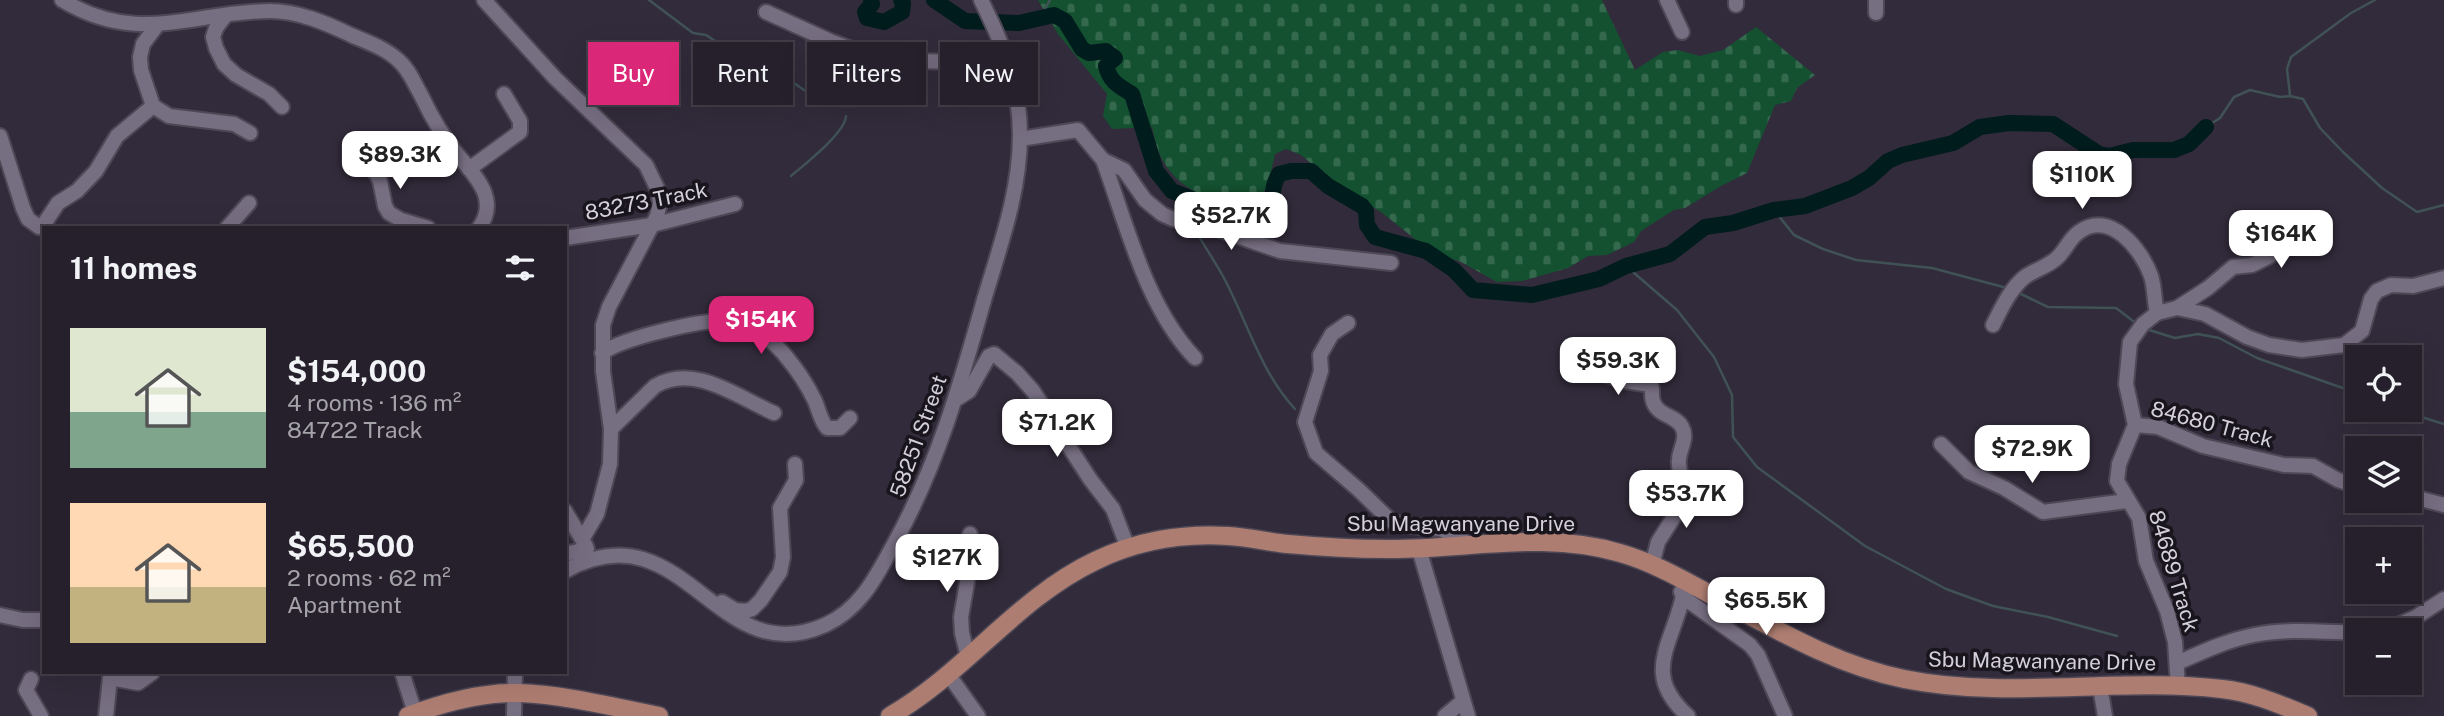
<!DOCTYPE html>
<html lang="en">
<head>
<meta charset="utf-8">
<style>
  :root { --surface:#26202c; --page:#322d38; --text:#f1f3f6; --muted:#a4a3a9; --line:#423e48; --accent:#db2777 }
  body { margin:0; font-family:"Public Sans",sans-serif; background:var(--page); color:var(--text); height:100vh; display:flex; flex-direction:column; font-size:26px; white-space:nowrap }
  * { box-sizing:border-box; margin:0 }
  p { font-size:23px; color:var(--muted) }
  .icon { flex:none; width:38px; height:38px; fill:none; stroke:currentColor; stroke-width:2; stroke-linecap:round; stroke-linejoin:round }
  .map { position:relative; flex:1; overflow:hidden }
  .sheet { position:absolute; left:42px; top:226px; width:525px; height:448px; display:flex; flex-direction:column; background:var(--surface); border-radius:0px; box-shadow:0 7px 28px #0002,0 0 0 2px var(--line) }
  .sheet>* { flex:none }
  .hud { position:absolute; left:588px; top:42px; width:665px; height:63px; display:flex; gap:14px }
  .controls { position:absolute; left:2345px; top:345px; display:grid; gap:14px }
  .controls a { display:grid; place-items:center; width:77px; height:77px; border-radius:0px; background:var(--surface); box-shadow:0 7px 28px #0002,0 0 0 2px var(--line); font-size:35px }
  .price { position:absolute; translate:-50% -60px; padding:0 16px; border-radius:14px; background:#fff; color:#222; font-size:23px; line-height:46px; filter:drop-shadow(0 2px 4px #0008) }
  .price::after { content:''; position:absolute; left:50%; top:42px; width:21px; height:16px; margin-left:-10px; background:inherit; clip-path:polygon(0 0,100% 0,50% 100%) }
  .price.selected { background:var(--accent); color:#fff }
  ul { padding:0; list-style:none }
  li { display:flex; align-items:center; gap:21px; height:175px; padding:0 28px }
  li span { display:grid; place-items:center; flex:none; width:196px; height:140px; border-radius:0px; color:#555 }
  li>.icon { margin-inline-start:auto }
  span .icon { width:84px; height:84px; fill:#fffc; stroke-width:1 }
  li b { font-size:30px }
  h2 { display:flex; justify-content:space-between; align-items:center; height:84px; padding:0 28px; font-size:30px }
  .pill { padding:0 24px; border-radius:0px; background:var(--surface); box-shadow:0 7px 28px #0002,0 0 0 2px var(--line); font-size:24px; line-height:63px }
  .pill.selected { background:var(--accent); color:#fff }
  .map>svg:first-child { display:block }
  .cemetery { fill:url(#cemetery-stones) }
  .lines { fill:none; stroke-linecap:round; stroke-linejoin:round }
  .stream { stroke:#405256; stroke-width:2.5 }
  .river { stroke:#001c1d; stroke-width:16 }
  .minor-casing { stroke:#4e4856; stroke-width:18 }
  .major-casing { stroke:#4e4856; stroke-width:21 }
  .minor { stroke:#766e81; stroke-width:14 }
  .major { stroke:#ae7d71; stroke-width:18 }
  .labels { text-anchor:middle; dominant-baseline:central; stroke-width:7; stroke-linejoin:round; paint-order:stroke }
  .street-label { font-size:21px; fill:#d4cfda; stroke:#18151c }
</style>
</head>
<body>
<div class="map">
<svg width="2444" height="716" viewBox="0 0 2444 716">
  <defs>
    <pattern id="cemetery-stones" width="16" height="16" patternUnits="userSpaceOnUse" patternTransform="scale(1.75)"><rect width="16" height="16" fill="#135130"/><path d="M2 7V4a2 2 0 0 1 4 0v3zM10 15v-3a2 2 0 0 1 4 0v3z" fill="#34694d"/></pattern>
  </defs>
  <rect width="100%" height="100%" fill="#322b3b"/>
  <path class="cemetery" d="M1038,0H1602L1635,70L1663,52L1678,50L1700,56L1723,50L1756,27L1815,75L1797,88L1791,101L1775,105L1747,173L1721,186L1685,208L1674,210L1641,231L1634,242L1607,255L1588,256L1568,268L1522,281L1497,282L1461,262L1430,251L1381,212L1339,187L1301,155L1286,149L1275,154L1268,186L1253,205C1215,204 1176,192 1159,153C1156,145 1154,135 1152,127L1112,129L1103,116L1107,94L1058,34Z"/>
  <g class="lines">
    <g class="stream">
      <path d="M649,0L693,33L706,35L721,45"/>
      <path d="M1039,19L1050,0"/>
      <path d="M726,51L754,60L770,74L791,81L804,90L816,93L842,106H857"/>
      <path d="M2290,95L2287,69L2291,57L2351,13L2375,0"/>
      <path d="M2206,127L2220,118L2234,97L2250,90L2280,97L2290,96L2303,99L2320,128L2343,152L2382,188L2417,212L2444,205"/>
      <path d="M791,176C805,164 845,133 846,116"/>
      <path d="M1774,210L1794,235L1823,249L1856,260L1932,268L2007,288"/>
      <path d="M1206,222L1214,208"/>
      <path d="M1202,229L1200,238C1208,252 1218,266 1225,280C1248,324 1261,372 1295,409"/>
      <path d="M1626,266L1677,310L1714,357L1732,395L1733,437L1757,467L1865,546L1946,589L1993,606L2048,617L2117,636"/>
      <path d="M2021,294L2048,307L2116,308L2137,324"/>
      <path d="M2146,329L2175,338L2198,334L2219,338L2257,358L2357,393"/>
      <path d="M2399,410L2444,424"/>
    </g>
    <g class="river">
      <path d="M871,0L872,4L865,12L867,18L884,22L902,12L903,3L901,0"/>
      <path d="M934,0L965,21L1019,23L1054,15L1065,21L1082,49L1089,53L1106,51L1115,58L1106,66C1110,82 1119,86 1132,94L1156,171L1172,191L1214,208L1227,216L1253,222C1284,200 1265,197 1279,174L1291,171H1311L1328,186L1362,206L1366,211L1367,225L1375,237L1426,251L1454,270L1473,290L1532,295L1599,279L1626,266L1670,254L1705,227L1733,223L1774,210L1805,206L1852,188L1869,178L1888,161L1902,155L1953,143L1980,127L2009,123L2053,124L2099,154L2110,156L2133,150H2174L2189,144L2206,127"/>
    </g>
    <defs>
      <g id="minor">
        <path d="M62,0C138,46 191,12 270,11C298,11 326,23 351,35C367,42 385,48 398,60C409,69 414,83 421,95C431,116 442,136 457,154C475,176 500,199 479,228"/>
        <path d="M484,0L555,78L646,165L658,190L660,203L657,216L609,307L603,325V371L611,429L610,464L597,514L583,538"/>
        <path d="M1667,0L1682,32"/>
        <path d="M1736,0V5"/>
        <path d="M1876,0V13"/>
        <path d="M766,12L830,41L881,60L957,62L1012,70"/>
        <path d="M225,16L216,28L213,37L216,48L224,64L236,75L269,94L282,107"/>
        <path d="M158,24L143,44L140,57L141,70L153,106L169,116L234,124L250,133"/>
        <path d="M0,136L23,208L28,219L39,227L44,224L58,203L77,191L96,171L117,136L153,106"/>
        <path d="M1020,139L1078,130L1103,160C1127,225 1146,307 1195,358"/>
        <path d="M369,160L380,181L385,206L389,213L401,220L428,228"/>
        <path d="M1103,160L1124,170L1145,200L1162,214L1173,219L1214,228L1280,251L1391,263"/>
        <path d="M469,169L520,132V121L504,94"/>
        <path d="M227,228L249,203"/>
        <path d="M565,238L652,225L735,204"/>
        <path d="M2177,308L2205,314L2247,337L2269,345L2302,350L2344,345L2362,331L2371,299L2377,291L2391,285L2413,286L2444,278"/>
        <path d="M1348,323L1332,334L1320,355L1321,371L1305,422L1316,453L1359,490L1391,521L1404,525L1441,529L1471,545"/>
        <path d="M1993,325C2001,309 2011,287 2026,276C2037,269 2049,266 2058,257C2066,249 2070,238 2079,232C2110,209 2142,250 2151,276C2155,288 2154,301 2157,313"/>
        <path d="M602,353C623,338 706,318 731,321C752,323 776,343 788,359C798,371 807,385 814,399C819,409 820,420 827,428H840L850,418"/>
        <path d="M1604,374L1625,381L1651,385C1653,390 1651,396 1653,401C1657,416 1676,415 1682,427C1688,438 1680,448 1679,459C1677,472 1686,485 1686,498L1658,542L1652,565"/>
        <path d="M955,400L969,391L989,356L994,354L1017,373L1033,391L1090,479L1113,509L1128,548"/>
        <path d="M2135,425L2158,427L2203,446L2284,465L2313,466L2338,480L2357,486"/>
        <path d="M611,429L655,386C695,363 737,397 774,413"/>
        <path d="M1941,444L1969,472L2004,488L2043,512L2127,501"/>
        <path d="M2410,496L2444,505"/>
        <path d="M565,511L586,546"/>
        <path d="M1419,549L1468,716"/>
        <path d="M565,554L587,549"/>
        <path d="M565,571C685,505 715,674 825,625C861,609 877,575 895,542C938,464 960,385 984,300C1000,246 1020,192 1020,135C1020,85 1003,44 981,0"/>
        <path d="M1686,581L1681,592L1687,600L1750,645L1758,655L1785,716"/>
        <path d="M1683,596C1672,645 1641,674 1688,716"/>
        <path d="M722,602L735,610L746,611L752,609L761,600L780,572L783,557L780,508L796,480L795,464"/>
        <path d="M0,615L23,620H44"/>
        <path d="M2387,630L2416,617L2444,599"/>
        <path d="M968,657L962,633L961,617L968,577L964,553L970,534"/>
        <path d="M2177,663C2202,652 2228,640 2254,635C2288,628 2323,632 2357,633"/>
        <path d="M402,672L415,713"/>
        <path d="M948,674L978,716"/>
        <path d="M31,679L26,690L41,716"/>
        <path d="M2178,686L2175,642L2167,611L2146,561L2139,518L2117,481L2119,464L2135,425L2126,384L2130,342L2143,324L2157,313L2177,308L2208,288L2233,267L2252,265L2270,256L2274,242L2273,227"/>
        <path d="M2100,687L2105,716"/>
        <path d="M106,716L110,678L138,683L152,673"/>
        <path d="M514,716L515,672"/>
        <path d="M1445,716L1463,701"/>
      </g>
      <g id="major">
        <path d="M408,716C442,703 484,692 520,693C567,695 613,707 659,716"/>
        <path d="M890,716C965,673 1017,598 1095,561C1136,541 1183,533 1228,536C1248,537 1268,542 1288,544C1321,547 1354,549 1387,549C1465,550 1544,530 1620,553C1655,563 1685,581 1717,598C1777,630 1836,665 1904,679C2008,700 2117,677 2222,689C2252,692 2281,705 2308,716"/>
      </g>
    </defs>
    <use href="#minor" class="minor-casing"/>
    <use href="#major" class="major-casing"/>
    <use href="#minor" class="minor"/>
    <use href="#major" class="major"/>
  </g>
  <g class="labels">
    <g class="street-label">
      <text transform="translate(646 201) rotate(-11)">83273 Track</text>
      <text transform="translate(2212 424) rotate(15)">84680 Track</text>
      <text transform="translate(918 436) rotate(-70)">58251 Street</text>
      <text x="1461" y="523">Sbu Magwanyane Drive</text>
      <text transform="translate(2174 571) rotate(73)">84689 Track</text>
      <text transform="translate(2042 661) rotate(1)">Sbu Magwanyane Drive</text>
    </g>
  </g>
</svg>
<div class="controls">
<a><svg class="icon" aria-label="locate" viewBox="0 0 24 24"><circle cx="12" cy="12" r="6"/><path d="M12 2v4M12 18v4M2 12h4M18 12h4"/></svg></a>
<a><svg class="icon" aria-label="layers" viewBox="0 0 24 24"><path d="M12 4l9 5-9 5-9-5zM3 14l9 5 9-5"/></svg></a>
<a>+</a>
<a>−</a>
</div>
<b class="price" style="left:400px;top:191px">$89.3K</b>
<b class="price" style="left:2082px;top:211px">$110K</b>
<b class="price" style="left:1231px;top:252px">$52.7K</b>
<b class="price" style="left:2281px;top:270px">$164K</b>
<b class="price selected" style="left:761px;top:356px">$154K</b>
<b class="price" style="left:1618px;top:397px">$59.3K</b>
<b class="price" style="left:1057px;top:459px">$71.2K</b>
<b class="price" style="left:2032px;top:485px">$72.9K</b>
<b class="price" style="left:1686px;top:530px">$53.7K</b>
<b class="price" style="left:947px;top:594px">$127K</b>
<b class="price" style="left:1766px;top:637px">$65.5K</b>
<div class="hud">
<a class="pill selected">Buy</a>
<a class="pill">Rent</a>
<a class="pill">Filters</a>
<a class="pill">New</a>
</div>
<section class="sheet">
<h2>11 homes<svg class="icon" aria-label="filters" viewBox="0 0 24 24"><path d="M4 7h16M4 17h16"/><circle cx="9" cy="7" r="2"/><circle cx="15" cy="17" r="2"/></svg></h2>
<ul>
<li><span style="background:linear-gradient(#dfe7d0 60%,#7fa58c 0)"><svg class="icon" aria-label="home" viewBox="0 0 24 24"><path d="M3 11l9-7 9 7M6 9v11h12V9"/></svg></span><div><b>$154,000</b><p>4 rooms · 136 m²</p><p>84722 Track</p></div></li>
<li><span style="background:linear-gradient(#ffd9b3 60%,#c2b280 0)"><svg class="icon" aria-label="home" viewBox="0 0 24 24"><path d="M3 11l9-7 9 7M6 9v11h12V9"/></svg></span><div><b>$65,500</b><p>2 rooms · 62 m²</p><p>Apartment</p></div></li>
</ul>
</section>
</div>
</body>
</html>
